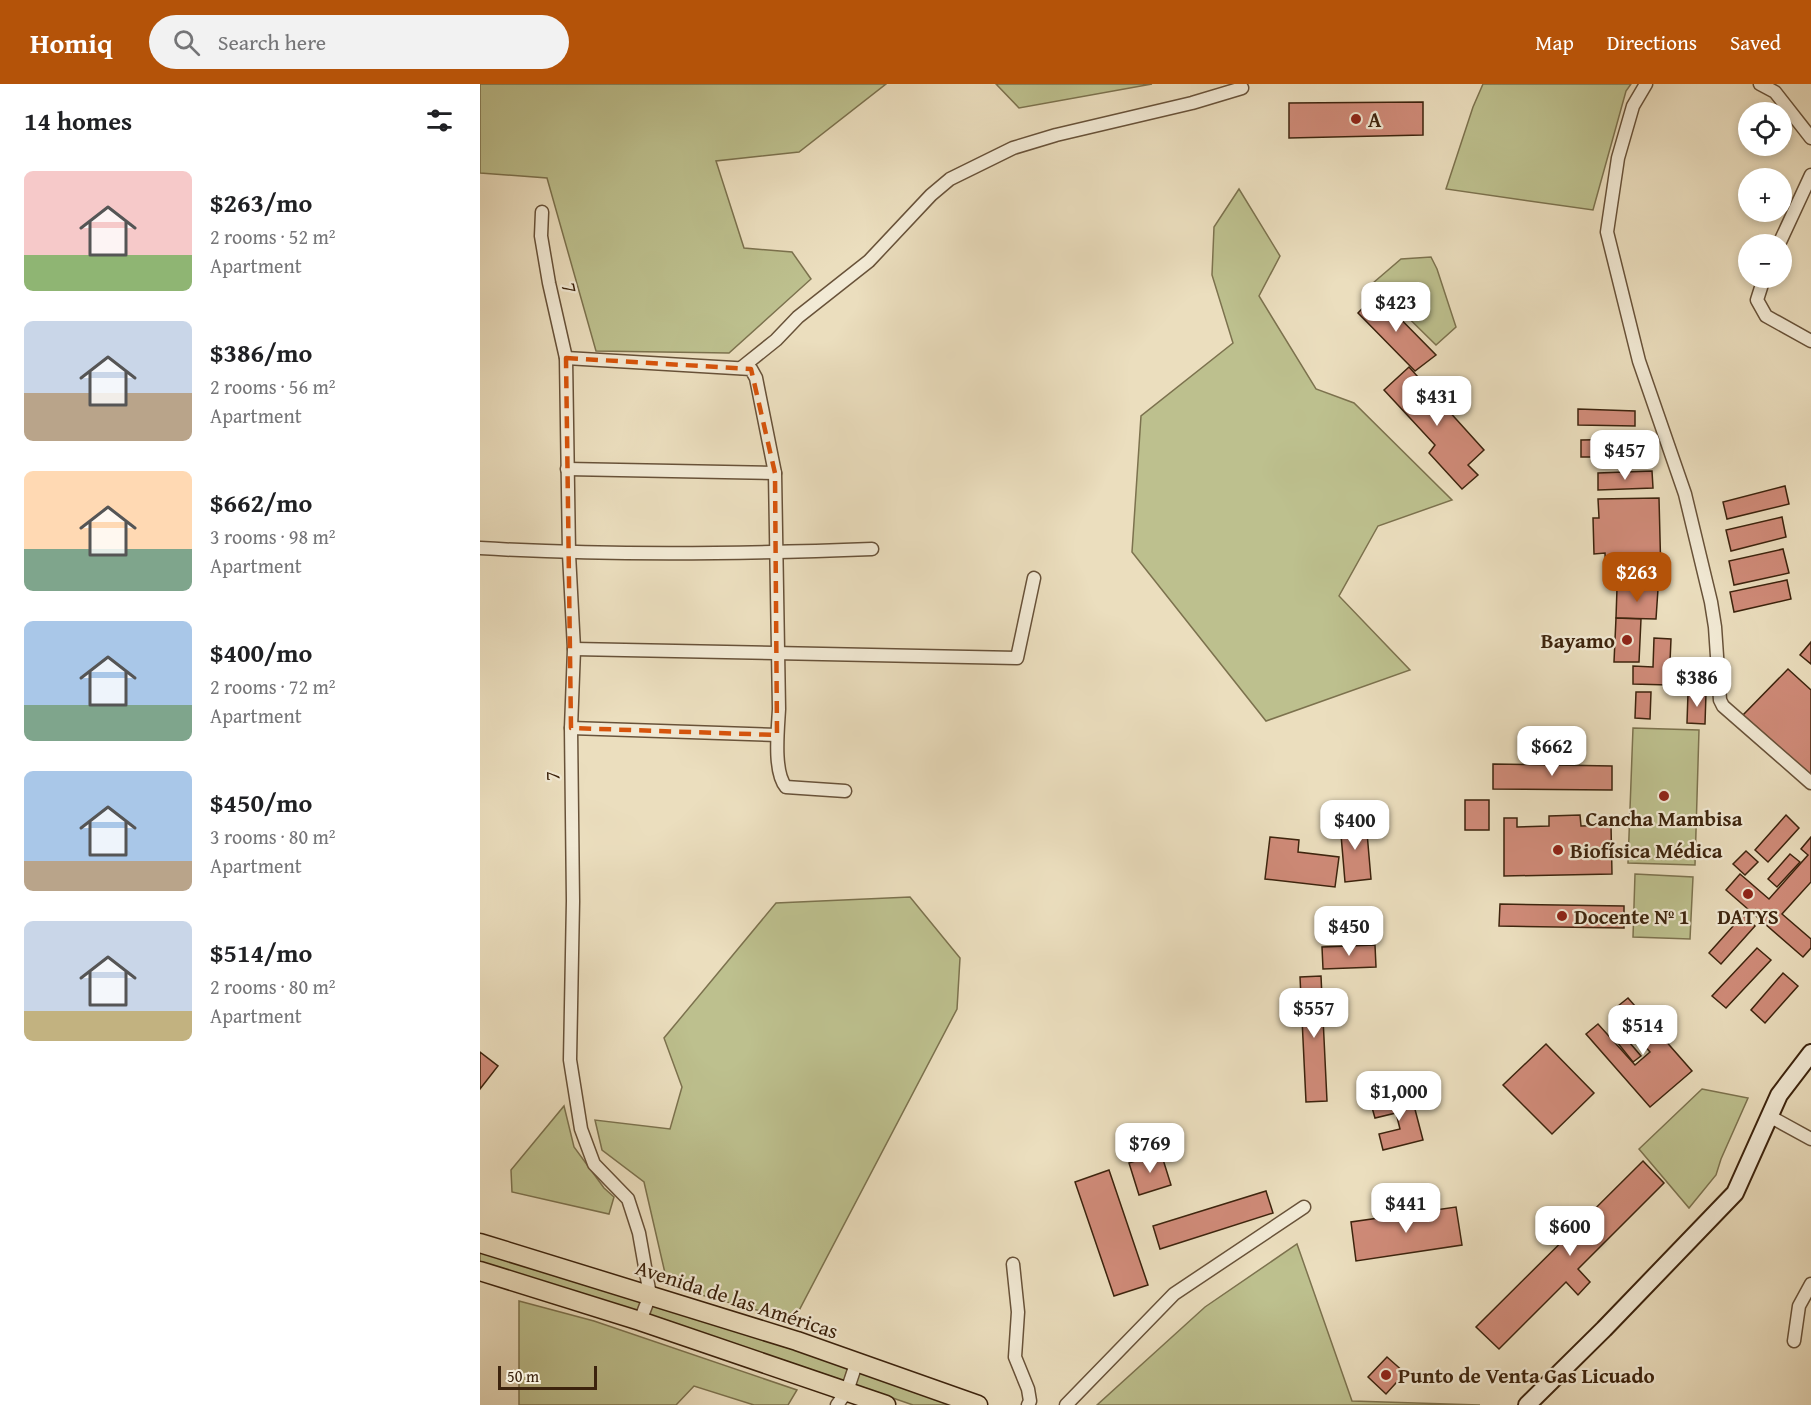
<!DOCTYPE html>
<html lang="en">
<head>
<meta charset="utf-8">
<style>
  :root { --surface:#fff; --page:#f2f2f2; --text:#202124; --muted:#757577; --accent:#b45309 }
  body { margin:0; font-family:"Gentium Book Plus",serif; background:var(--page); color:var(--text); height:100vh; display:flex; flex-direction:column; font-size:22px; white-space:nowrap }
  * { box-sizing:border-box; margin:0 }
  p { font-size:20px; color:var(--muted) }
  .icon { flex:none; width:33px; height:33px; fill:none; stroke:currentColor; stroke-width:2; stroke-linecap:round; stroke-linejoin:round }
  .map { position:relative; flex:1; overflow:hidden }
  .details { display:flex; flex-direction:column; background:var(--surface); width:480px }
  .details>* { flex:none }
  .tools { position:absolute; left:1258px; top:18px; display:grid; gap:12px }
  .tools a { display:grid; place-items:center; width:54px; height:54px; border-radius:50%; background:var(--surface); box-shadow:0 3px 9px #0003; font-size:30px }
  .scale { position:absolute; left:18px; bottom:15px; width:99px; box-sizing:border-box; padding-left:6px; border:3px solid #3c230d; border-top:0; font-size:16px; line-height:21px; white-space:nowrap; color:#3c230d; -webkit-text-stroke:4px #f2ead5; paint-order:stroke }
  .price { position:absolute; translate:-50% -51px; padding:0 14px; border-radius:12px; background:#fff; color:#222; font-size:20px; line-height:39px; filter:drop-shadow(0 2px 3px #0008) }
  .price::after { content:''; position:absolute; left:50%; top:36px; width:18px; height:14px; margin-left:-9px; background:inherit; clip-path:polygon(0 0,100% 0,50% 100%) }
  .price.current { background:var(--accent); color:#fff }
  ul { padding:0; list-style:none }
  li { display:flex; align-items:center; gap:18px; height:150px; padding:0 24px }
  li span { display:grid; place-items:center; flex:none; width:168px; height:120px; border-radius:9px; color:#555 }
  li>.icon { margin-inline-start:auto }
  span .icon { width:72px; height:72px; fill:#fffc; stroke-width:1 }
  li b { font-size:26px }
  h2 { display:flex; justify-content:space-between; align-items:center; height:72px; padding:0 24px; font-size:26px }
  header { display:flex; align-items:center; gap:36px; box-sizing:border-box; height:84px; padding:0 30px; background:var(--accent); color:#fff }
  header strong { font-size:28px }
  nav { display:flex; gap:33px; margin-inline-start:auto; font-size:21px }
  .search { width:420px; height:54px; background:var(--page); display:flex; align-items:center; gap:15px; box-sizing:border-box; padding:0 21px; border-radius:33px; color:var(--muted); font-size:22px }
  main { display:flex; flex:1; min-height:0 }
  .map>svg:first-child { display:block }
  .green { fill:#bdc08e; stroke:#7c724e; stroke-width:1.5 }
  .building { fill:#d08b79; stroke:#3c230d; stroke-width:1.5 }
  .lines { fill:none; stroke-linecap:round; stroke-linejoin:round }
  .street-casing { stroke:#685239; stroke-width:15 }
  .secondary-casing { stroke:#3c230d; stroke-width:20 }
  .primary-casing { stroke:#3c230d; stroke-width:21 }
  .street { stroke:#f2ead5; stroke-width:12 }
  .secondary { stroke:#f2ead5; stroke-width:16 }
  .primary { stroke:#ebdebe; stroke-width:18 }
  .marked { fill:none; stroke:#d7540c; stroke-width:4.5; stroke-dasharray:12 8; stroke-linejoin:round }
  .poi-dot { fill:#8f2418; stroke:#f2ead5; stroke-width:2 }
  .labels { text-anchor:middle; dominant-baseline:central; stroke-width:4.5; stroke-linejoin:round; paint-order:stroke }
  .poi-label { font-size:21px; font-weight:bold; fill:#3c230d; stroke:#f2ead5; text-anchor:start }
  .street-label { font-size:21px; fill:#3c230d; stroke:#f2ead5 }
</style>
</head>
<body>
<header>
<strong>Homiq</strong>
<div class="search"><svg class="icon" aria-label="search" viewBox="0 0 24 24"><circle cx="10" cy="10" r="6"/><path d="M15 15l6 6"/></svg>Search here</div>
<nav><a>Map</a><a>Directions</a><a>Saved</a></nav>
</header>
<main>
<section class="details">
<h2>14 homes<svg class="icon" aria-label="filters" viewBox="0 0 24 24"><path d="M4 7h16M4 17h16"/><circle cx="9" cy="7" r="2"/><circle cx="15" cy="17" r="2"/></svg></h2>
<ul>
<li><span style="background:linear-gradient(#f6c9c9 70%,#8fb573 0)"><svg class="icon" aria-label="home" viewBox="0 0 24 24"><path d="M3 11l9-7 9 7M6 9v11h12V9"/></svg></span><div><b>$263/mo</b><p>2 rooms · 52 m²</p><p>Apartment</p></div></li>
<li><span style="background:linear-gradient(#c9d6e8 60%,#b9a48a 0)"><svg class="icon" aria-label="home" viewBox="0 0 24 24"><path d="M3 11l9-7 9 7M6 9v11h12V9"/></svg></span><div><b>$386/mo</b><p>2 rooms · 56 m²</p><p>Apartment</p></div></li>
<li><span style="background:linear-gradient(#ffd9b3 65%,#7fa58c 0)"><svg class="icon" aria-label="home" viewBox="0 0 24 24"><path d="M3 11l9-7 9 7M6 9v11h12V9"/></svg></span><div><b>$662/mo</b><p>3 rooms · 98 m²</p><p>Apartment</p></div></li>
<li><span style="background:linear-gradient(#a9c7e8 70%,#7fa58c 0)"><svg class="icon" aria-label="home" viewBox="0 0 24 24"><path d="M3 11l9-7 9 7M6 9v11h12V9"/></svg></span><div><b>$400/mo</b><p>2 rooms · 72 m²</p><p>Apartment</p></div></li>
<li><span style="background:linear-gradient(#a9c7e8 75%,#b9a48a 0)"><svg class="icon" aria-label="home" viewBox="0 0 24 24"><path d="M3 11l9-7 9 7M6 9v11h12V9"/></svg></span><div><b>$450/mo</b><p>3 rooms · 80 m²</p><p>Apartment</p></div></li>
<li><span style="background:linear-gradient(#c9d6e8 75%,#c2b280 0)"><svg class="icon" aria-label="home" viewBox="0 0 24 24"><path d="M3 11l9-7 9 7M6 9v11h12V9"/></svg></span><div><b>$514/mo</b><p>2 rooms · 80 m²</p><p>Apartment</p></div></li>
</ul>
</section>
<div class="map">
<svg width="1331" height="1321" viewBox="0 0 1331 1321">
  <rect width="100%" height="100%" fill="#ebdebe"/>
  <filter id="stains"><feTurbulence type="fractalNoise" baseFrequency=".00333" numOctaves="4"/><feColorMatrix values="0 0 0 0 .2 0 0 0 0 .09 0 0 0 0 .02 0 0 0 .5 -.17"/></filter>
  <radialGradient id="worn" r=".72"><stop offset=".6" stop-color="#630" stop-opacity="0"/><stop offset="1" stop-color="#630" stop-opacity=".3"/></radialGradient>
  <g class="green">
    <path d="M0,0H406L319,68L236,77L264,164L312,168L331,195L249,269L116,267L67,94L0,89Z"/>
    <path d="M516,0H672L539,24Z"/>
    <path d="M1003,0H1151L1146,7L1113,126L966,105L993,23Z"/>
    <path d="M759,105L800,172L779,212L836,305L874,319L972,416L898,442L859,512L930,586L786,637L652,468L661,332L753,259L732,191L734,143Z"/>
    <path d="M951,173L957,185L976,243L956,261L893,199L921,175Z"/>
    <path d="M1153,644L1219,646L1215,781L1148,779Z"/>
    <path d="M1155,790L1213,793L1210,855L1153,853Z"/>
    <path d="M430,813L480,874L477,925L314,1236L188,1202L164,1098L122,1066L115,1036L190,1045L202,1003L184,954L296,819Z"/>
    <path d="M1222,1005L1268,1014L1241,1075L1236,1091L1209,1124L1159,1065Z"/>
    <path d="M84,1022L94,1063L124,1104L134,1113L129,1130L32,1108L31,1086Z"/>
    <path d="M817,1160L872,1317L1000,1321H617L725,1223Z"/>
    <path d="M0,1167L161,1217L158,1228L0,1179Z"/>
    <path d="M39,1217L114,1237L317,1306L308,1321H274L214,1302L196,1321H39Z"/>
    <path d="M172,1220L368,1283L364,1297L168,1231Z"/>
    <path d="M380,1287L475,1321H433L375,1301Z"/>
  </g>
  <g class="building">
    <path d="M943,18V51L809,54V19Z"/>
    <path d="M896,210L956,271L935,287L878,229Z"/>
    <path d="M929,283L1004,366L988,381L998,391L982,405L949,369L955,361L904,306Z"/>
    <path d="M1098,325L1155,327V342L1098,341Z"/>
    <path d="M1161,355V373H1101V356Z"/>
    <path d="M1172,387L1173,404L1118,406V389Z"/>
    <path d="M1305,402L1309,420L1247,435L1243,418Z"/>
    <path d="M1179,414L1181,493L1126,495L1125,469L1114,470L1113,434H1119L1118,415Z"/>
    <path d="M1302,433L1306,453L1251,467L1246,446Z"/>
    <path d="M1303,465L1309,489L1254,501L1249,477Z"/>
    <path d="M1307,496L1311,515L1254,528L1250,508Z"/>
    <path d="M1137,504L1178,505L1176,535L1136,534Z"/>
    <path d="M1136,534L1161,535L1159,578H1134Z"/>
    <path d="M1174,554L1191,555L1189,601L1153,600V582L1173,583Z"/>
    <path d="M1331,558V580L1320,571Z"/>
    <path d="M1308,585L1331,606V691L1263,631Z"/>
    <path d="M1156,608H1171L1170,635L1155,634Z"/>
    <path d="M1208,609H1226L1225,640L1207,639Z"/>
    <path d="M1013,680L1132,682V706L1013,705Z"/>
    <rect x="985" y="716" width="24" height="30"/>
    <path d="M1100,731L1101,742L1131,741L1132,790L1024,792V734H1037V743L1069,742V732Z"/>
    <path d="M1306,731L1319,744L1288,778L1275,766Z"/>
    <path d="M886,737L891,795L865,798L860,739Z"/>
    <path d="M790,753L819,756L818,768L859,773L855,803L785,795Z"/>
    <path d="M1331,753V798L1302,830L1331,855V864L1323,873L1246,806L1260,790L1289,815L1328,771L1321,765Z"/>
    <path d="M1266,767L1278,778L1265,791L1253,780Z"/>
    <path d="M1310,770L1320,778L1297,803L1288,795Z"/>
    <path d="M1020,820L1144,822V844L1019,842Z"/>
    <path d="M1263,831L1275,842L1241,880L1229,869Z"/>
    <path d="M895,861L896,883L843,885L842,863Z"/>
    <path d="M1277,864L1291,876L1246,924L1232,912Z"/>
    <path d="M1303,889L1318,902L1285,939L1271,926Z"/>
    <path d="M841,892L847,1017L826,1018L820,893Z"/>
    <path d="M1148,914L1212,987L1170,1023L1106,950L1118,940L1155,981L1170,968L1133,926Z"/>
    <path d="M1144,952L1161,972L1153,978L1137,958Z"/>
    <path d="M1066,960L1114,1009L1072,1050L1023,1001Z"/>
    <path d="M0,968L18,982L0,1005Z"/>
    <path d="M931,1010L943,1056L903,1066L899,1050L920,1045L916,1029L895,1034L891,1020Z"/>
    <path d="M681,1069L691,1101L659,1111L649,1079Z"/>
    <path d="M1163,1077L1184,1099L1098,1185L1110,1198L1098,1211L1086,1198L1019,1265L996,1243Z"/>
    <path d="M629,1086L668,1201L634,1212L595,1098Z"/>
    <path d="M786,1107L793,1129L680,1165L673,1142Z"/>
    <path d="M976,1123L982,1161L876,1177L871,1138Z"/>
    <path d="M907,1273L925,1289L906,1310L888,1293Z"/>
  </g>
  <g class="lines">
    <defs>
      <g id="street">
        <path d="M1166,0L1153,22L1138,74L1127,148L1159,277L1205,410L1231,518L1235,543L1240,616L1243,622L1331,699"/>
        <path d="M1280,0L1295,8L1331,54"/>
        <path d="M62,128L61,152L69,199L86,274L89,470L94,565L91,644L93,817L90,976L101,1045L114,1080L148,1115L159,1149L170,1211L160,1237"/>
        <path d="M1299,160L1331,91"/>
        <path d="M1284,194L1277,216L1286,232L1331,257"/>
        <path d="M86,274L271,285L276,294L295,389L299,625C298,645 293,688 306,703L365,707"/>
        <path d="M261,284L296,256L318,233L389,177L451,111L470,95L533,64L576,51L712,19L762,4"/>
        <path d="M87,385L295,389"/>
        <path d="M0,464C131,472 261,470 392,465"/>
        <path d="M94,565L537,574L554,494"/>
        <path d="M91,644L297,651"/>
        <path d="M1289,1032L1331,1055"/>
        <path d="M533,1180L538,1228L535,1273L548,1305L550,1317L548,1321"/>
        <path d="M1314,1257L1319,1222L1331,1200"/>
        <path d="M357,1321L367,1307L377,1277"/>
        <path d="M586,1321L694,1210L824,1123"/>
      </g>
      <path id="secondary" d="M1047,1321L1124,1245L1255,1109L1299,1011L1331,969"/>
      <g id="primary">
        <path d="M0,1159L317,1257L498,1321"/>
        <path d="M0,1187L160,1237L406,1321"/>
      </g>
    </defs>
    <use href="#street" class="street-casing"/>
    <use href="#secondary" class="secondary-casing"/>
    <use href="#primary" class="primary-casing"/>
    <use href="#street" class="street"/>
    <use href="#secondary" class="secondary"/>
    <use href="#primary" class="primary"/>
  </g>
  <path class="marked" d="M86,274L271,285L295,389L297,651L91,644Z"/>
  <g class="poi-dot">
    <circle cx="876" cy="35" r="6"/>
    <circle cx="1147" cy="556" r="6"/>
    <circle cx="1184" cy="712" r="6"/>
    <circle cx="1078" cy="766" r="6"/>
    <circle cx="1268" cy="810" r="6"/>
    <circle cx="1082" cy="832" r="6"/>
    <circle cx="906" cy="1291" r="6"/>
  </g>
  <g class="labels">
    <g class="poi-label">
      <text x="888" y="35">A</text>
      <text x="1135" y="556" text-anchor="end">Bayamo</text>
      <text x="1184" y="734" text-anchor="middle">Cancha Mambisa</text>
      <text x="1090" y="766">Biofísica Médica</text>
      <text x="1094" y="832">Docente Nº 1</text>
      <text x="1268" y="832" text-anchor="middle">DATYS</text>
      <text x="918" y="1291">Punto de Venta Gas Licuado</text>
    </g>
    <g class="street-label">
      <text transform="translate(90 204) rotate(78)">7</text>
      <text transform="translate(72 692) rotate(-91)">7</text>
      <text transform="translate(257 1215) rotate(18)">Avenida de las Américas</text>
    </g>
  </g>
  <rect width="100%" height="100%" filter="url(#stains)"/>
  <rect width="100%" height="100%" fill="url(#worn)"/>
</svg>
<div class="tools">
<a><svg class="icon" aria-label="locate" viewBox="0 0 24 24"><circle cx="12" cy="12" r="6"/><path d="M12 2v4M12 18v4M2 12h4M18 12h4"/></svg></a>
<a>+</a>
<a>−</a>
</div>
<div class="scale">50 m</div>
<b class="price" style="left:916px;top:249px">$423</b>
<b class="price" style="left:957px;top:343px">$431</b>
<b class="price" style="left:1145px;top:397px">$457</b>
<b class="price current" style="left:1157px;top:519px">$263</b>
<b class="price" style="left:1217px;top:624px">$386</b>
<b class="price" style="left:1072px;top:693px">$662</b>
<b class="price" style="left:875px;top:767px">$400</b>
<b class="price" style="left:869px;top:873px">$450</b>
<b class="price" style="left:834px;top:955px">$557</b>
<b class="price" style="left:1163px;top:972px">$514</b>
<b class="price" style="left:919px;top:1038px">$1,000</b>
<b class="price" style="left:670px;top:1090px">$769</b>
<b class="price" style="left:926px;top:1150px">$441</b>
<b class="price" style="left:1090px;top:1173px">$600</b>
</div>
</main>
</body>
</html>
